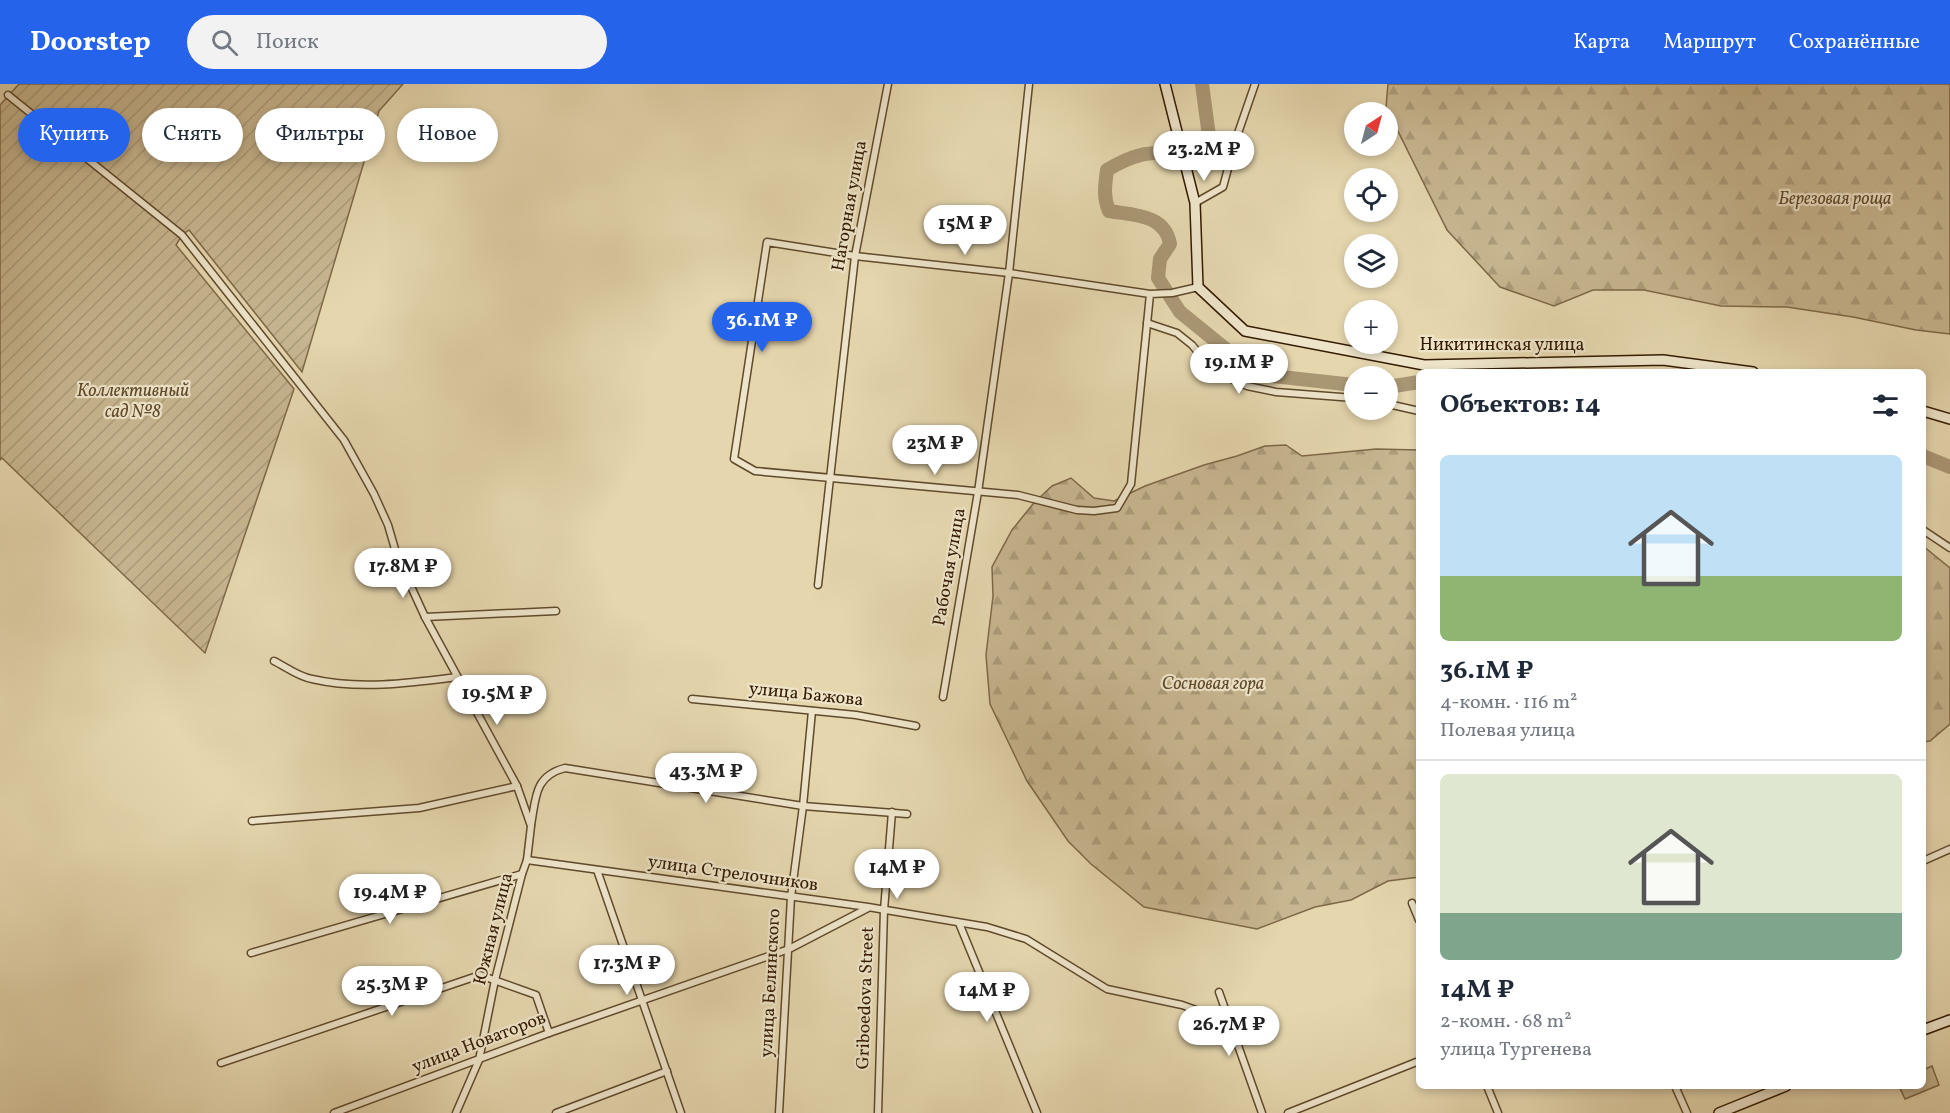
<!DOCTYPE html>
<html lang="ru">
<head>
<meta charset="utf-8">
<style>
  :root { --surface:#fff; --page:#f2f2f3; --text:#1f2937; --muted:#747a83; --line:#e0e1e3; --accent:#2563eb }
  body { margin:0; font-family:Vollkorn,serif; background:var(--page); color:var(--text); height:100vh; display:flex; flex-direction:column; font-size:22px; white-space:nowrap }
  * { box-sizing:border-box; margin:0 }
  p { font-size:20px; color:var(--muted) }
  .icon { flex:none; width:33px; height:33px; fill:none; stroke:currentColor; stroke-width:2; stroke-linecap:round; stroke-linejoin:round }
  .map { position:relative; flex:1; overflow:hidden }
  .drawer { position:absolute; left:1416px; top:285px; width:510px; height:720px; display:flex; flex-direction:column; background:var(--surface); border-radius:9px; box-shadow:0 3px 9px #0003 }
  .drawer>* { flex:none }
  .top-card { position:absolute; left:18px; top:24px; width:570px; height:54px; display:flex; gap:12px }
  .needle { width:39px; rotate:36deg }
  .controls { position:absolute; left:1344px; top:18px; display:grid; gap:12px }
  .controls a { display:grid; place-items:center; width:54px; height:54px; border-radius:50%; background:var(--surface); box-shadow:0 3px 9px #0003; font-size:30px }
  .price { position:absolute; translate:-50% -51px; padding:0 14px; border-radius:21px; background:#fff; color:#222; font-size:20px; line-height:39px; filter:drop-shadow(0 2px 3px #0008) }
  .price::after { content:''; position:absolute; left:50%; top:36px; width:18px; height:14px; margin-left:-9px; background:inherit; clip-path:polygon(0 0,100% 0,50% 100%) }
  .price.on { background:var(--accent); color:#fff }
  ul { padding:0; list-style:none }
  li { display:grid; align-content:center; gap:12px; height:318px; padding:0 24px }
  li+li { border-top:2px solid var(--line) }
  li span { display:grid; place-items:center; height:186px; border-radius:9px; color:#555 }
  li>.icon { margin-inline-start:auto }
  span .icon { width:108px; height:108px; fill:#fffc; stroke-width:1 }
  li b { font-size:26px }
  h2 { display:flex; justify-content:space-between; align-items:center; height:72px; padding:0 24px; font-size:26px }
  .chip { padding:0 21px; border-radius:27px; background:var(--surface); box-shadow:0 3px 9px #0003; font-size:21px; line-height:54px }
  .chip.on { background:var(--accent); color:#fff }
  header { display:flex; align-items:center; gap:36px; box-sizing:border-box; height:84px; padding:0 30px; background:var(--accent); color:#fff }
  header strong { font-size:28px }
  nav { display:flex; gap:33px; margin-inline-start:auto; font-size:21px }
  .search { width:420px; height:54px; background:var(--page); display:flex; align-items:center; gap:15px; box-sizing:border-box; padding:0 21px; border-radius:33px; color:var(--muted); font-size:22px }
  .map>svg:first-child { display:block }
  .forest { fill:url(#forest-firs); stroke:#7e6848; stroke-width:1.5 }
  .garden { fill:url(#garden-furrows); stroke:#7e6848; stroke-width:1.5 }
  .pitch { fill:#c7b690; stroke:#7e6848; stroke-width:1.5 }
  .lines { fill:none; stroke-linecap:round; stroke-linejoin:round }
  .river { stroke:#a99673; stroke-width:14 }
  .street-casing { stroke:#604a2c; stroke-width:9 }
  .secondary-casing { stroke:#341b00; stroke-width:12 }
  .street { stroke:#eee4ca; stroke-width:6 }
  .secondary { stroke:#eee4ca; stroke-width:9 }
  .labels { text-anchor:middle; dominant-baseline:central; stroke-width:4.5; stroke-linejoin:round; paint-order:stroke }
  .park-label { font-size:18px; font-style:italic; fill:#604a2b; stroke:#eee4ca }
  .street-label { font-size:18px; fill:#341b00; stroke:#eee4ca }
</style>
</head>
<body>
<header>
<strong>Doorstep</strong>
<div class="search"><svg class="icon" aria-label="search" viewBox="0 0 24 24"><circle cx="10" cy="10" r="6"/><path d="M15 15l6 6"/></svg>Поиск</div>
<nav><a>Карта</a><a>Маршрут</a><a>Сохранённые</a></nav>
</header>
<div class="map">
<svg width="1950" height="1029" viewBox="0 0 1950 1029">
  <defs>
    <pattern id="forest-firs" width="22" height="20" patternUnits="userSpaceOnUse" patternTransform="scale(1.5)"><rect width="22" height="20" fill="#c7b690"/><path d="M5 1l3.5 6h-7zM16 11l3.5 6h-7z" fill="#ac9c7a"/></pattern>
    <pattern id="garden-furrows" width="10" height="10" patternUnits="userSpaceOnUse" patternTransform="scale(1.5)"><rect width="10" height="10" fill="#c7b690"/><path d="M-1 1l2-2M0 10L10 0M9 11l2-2" fill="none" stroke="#ac9c7a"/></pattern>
  </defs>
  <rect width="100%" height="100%" fill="#e5d6ae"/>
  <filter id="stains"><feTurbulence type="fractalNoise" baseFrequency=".00333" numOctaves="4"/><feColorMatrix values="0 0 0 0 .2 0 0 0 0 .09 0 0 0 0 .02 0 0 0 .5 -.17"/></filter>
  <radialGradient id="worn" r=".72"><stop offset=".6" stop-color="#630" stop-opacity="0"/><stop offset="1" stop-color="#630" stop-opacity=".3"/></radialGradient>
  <g class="forest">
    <path d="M1388,0H1950V250L1916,246L1853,233L1787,223L1721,222L1644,206H1593L1554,222L1500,203L1447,146L1386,23Z"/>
    <path d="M1286,361L1302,372L1376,365L1419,366V793L1388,797L1351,816L1315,823L1257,845L1144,823L1091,780L1068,757L1027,697L990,620L986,571L993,512L992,483L1012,446L1033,420L1052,402L1071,394L1094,414L1114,417L1145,402L1204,381L1237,372L1265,362Z"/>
    <path d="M1923,462L1950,484V640L1930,657L1923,658Z"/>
  </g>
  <path class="garden" d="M19,0H403L379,27L302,288L189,146L182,151L176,161L294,305L205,569L2,374L0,376V21Z"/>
  <path class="pitch" d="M1932,982L1939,1001L1905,1015L1899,1002H1923V986Z"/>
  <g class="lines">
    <g class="river">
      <path d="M1174,69C1145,68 1132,71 1107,86C1105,101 1103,113 1109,127C1133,131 1165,130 1170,160L1160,175L1158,194L1180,228L1244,280L1263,291L1354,301"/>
      <path d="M1192,69L1206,61L1209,52L1202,0"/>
      <path d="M1388,303L1419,298"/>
      <path d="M1923,372L1950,383"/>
    </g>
    <defs>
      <g id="street">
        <path d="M8,11L182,151L344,356L374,410L388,441L397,472L425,533L517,702L531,742L527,776L522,790L495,896L479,976L456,1029"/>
        <path d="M1195,119L1223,103L1236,55L1255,0"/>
        <path d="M1150,210L1131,400L1117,424L1094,427L1077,426L1018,411L755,387L734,375L767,158L855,172L1009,189L1150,210L1172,209L1198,203"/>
        <path d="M1147,239L1177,249L1192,261L1206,278L1225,292L1247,302L1276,308L1354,314"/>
        <path d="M1388,320L1419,327"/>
        <path d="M1923,446L1950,464"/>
        <path d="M818,501L855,172L888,0"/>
        <path d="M425,533L556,527"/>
        <path d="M274,577C286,583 299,593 312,595C359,606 410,599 457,593"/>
        <path d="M943,613L978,408L1009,189L1029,0"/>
        <path d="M692,615L856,631L916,642"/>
        <path d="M252,737L419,724L517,702"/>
        <path d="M531,741C536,714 534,692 565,684L803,722L907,730"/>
        <path d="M527,776L868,823L987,843L1026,855L1107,905L1182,921L1210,931L1233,948"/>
        <path d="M1923,777L1950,765"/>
        <path d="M597,786L681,1029"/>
        <path d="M1412,819L1419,836"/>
        <path d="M959,839L1037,1029"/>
        <path d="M251,869L522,790"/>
        <path d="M1219,908L1262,1029"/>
        <path d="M221,979L480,891L536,911L549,949"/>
        <path d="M1487,1002L1498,1029"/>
        <path d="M1675,1002L1687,1029"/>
        <path d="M334,1029L549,949L789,865L868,824"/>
        <path d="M556,1029L667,987"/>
        <path d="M779,1029L791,813L803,722L812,627"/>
        <path d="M878,1029L884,826L892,728"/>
        <path d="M1288,1029L1419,977"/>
      </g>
      <g id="secondary">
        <path d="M1165,0L1195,119L1198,203L1245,247L1424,281L1663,276L1753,288"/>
        <path d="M1923,327L1950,335"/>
        <path d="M1923,946L1950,936"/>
        <path d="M1719,1029L1786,1002"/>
      </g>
    </defs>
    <use href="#street" class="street-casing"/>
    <use href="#secondary" class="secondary-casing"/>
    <use href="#street" class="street"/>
    <use href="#secondary" class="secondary"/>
  </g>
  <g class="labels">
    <g class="park-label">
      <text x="1835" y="115">Березовая роща</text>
      <text x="133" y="307">Коллективный<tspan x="133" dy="21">сад №8</tspan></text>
      <text x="1213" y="600">Сосновая гора</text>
    </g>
    <g class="street-label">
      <text transform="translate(850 122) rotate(-80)">Нагорная улица</text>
      <text x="1502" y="261">Никитинская улица</text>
      <text transform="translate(950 483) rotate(-80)">Рабочая улица</text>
      <text transform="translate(806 611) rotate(6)">улица Бажова</text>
      <text transform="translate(733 790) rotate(8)">улица Стрелочников</text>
      <text transform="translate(494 845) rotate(-76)">Южная улица</text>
      <text transform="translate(771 899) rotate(-87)">улица Белинского</text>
      <text transform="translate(866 914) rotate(-88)">Griboedova Street</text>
      <text transform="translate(479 959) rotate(-21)">улица Новаторов</text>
    </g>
  </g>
  <rect width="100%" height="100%" filter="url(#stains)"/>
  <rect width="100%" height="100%" fill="url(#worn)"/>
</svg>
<div class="controls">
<a><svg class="needle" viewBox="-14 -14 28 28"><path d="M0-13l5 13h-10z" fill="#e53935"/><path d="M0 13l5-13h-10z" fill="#747a83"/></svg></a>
<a><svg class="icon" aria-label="locate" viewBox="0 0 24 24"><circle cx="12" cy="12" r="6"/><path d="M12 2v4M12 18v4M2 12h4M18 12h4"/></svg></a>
<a><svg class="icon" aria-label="layers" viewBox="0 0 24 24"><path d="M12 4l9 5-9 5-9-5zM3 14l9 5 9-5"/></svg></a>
<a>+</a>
<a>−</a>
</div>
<b class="price" style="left:1204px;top:98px">23.2M ₽</b>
<b class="price" style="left:965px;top:172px">15M ₽</b>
<b class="price on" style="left:762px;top:269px">36.1M ₽</b>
<b class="price" style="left:1239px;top:311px">19.1M ₽</b>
<b class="price" style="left:935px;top:392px">23M ₽</b>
<b class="price" style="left:403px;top:515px">17.8M ₽</b>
<b class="price" style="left:497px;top:642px">19.5M ₽</b>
<b class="price" style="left:706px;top:720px">43.3M ₽</b>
<b class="price" style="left:897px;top:816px">14M ₽</b>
<b class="price" style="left:390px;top:841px">19.4M ₽</b>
<b class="price" style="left:627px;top:912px">17.3M ₽</b>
<b class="price" style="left:392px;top:933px">25.3M ₽</b>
<b class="price" style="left:987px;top:939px">14M ₽</b>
<b class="price" style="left:1229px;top:973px">26.7M ₽</b>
<div class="top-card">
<a class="chip on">Купить</a>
<a class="chip">Снять</a>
<a class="chip">Фильтры</a>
<a class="chip">Новое</a>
</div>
<section class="drawer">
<h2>Объектов: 14<svg class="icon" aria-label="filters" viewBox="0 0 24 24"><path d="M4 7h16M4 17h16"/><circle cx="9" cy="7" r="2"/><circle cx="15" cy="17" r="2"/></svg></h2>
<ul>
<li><span style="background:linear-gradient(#bfe0f5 65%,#8fb573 0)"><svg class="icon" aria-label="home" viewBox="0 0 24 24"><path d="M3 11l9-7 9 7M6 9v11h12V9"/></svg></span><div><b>36.1M ₽</b><p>4-комн. · 116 m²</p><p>Полевая улица</p></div></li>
<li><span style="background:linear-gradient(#dfe7d0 75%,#7fa58c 0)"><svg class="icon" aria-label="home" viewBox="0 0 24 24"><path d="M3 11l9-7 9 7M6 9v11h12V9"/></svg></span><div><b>14M ₽</b><p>2-комн. · 68 m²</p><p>улица Тургенева</p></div></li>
</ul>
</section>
</div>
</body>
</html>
